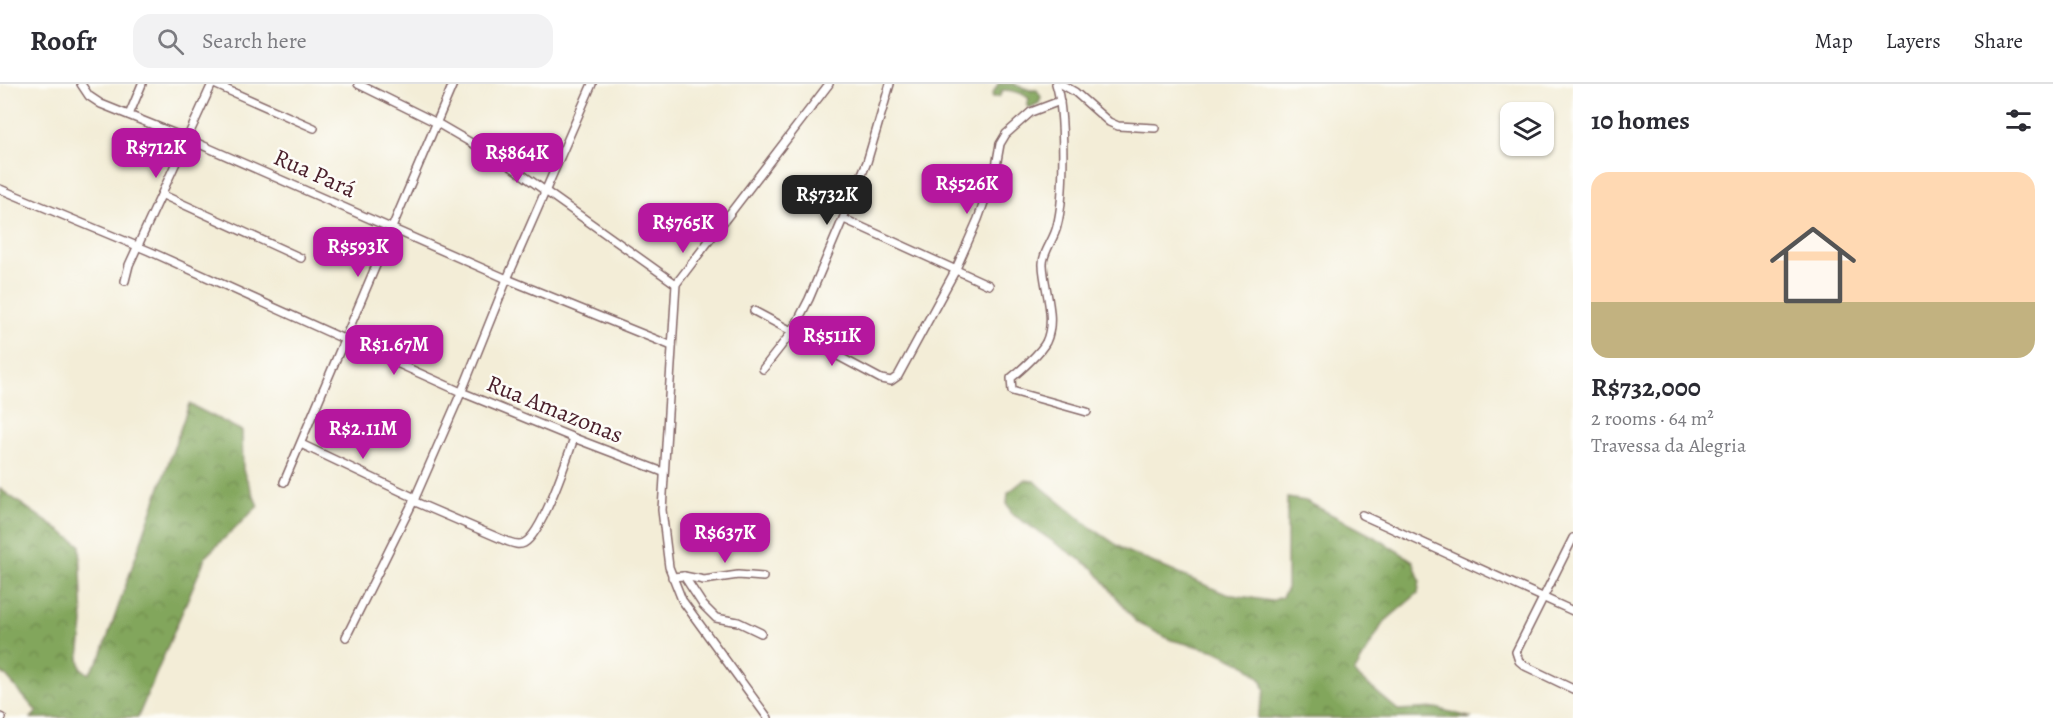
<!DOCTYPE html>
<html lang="en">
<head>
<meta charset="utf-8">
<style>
  :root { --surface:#fff; --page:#f2f2f3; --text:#2b2b33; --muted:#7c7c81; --line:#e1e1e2; --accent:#b5179e }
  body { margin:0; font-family:Alegreya,serif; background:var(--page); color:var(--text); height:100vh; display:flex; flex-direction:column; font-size:22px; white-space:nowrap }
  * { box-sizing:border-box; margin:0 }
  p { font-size:20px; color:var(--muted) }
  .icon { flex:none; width:33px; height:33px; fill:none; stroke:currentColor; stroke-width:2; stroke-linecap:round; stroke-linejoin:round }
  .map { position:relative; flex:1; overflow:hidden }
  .sheet { display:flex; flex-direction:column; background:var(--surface); width:480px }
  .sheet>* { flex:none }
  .buttons { position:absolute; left:1500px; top:18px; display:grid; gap:12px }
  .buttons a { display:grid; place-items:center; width:54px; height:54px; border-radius:12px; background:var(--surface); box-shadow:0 2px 4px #0004; font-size:30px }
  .price { position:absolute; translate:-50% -51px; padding:0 14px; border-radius:12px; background:var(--accent); color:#fff; font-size:20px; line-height:39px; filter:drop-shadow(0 2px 3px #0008) }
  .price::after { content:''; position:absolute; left:50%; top:36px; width:18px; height:14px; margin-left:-9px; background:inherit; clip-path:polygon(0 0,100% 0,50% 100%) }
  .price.active { background:#222; color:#fff }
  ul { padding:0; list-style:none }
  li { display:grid; align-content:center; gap:12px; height:318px; padding:0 18px }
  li+li { border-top:2px solid var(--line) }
  li span { display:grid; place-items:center; height:186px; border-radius:18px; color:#555 }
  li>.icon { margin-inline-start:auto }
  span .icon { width:108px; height:108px; fill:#fffc; stroke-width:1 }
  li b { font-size:26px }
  h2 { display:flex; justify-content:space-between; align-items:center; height:72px; padding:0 18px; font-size:26px }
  header { display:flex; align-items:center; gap:36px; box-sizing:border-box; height:84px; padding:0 30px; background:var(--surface); border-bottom:2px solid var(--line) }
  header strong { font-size:28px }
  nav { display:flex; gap:33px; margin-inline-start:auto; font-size:21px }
  .search { width:420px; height:54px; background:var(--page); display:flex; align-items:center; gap:15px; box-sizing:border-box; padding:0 21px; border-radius:18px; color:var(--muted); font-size:22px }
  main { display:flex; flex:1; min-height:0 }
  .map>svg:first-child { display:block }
  .forest { fill:url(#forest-crowns); stroke:#666243; stroke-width:1.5 }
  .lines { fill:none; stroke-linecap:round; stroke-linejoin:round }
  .minor-casing { stroke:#856767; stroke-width:10 }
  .minor { stroke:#fff; stroke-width:7 }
  .labels { text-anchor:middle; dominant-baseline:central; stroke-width:5; stroke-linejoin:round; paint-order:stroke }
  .street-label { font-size:24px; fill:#4a1f2b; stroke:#fdfcf7 }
</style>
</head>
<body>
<header>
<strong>Roofr</strong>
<div class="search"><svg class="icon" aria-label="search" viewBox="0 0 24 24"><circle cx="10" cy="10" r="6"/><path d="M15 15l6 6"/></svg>Search here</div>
<nav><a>Map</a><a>Layers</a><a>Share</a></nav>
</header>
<main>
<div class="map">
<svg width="1573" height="634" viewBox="0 0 1573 634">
  <defs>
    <pattern id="forest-crowns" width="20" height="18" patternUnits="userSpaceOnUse" patternTransform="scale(1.5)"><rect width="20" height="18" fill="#82a65b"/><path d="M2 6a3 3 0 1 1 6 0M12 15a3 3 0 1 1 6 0" fill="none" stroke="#6c874b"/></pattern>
  </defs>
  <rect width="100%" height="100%" fill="#fdfcf7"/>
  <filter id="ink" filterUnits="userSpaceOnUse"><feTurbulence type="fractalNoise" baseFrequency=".0167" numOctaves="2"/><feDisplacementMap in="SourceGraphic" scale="12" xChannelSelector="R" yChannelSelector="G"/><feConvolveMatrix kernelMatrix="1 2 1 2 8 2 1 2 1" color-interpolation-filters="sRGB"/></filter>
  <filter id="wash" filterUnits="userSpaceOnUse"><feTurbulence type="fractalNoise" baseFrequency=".008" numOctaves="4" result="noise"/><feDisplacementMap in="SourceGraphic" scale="24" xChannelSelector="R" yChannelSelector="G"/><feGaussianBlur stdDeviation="1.35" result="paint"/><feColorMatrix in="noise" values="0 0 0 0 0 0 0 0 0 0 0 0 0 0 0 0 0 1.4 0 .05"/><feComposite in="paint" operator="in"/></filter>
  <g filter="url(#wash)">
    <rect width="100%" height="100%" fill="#f3edd7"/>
    <g class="forest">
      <path d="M998,0H1013L1030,6H1037L1041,13L1039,19L1029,24L1027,22L1029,15C1024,9 1011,6 1003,6L999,13H993L992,11Z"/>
      <path d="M189,320L242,347L243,386L258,422L206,472L138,633L31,634L37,628L5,591L0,588V405L80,461L83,540L79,574L81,584L89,590L101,572Z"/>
      <path d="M1024,396L1034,397L1089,442L1126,467L1226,510L1271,517L1282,513L1287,504V414L1306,417L1380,456L1413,477L1420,497L1418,509L1383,539L1354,589L1398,626L1436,624L1472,634H1257L1265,607L1262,597L1247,582L1216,567L1171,556L1136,538L1094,485L1012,430L1007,420L1008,409Z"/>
    </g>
  </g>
  <g filter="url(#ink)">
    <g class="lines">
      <defs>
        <g id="minor">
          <path d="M81,0L89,12L101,20L188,55L507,195L672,262"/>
          <path d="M214,0L314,44"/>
          <path d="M358,0L437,39L506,79L676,200"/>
          <path d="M1056,0C1065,27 1065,113 1057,142C1055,154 1042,169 1043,181C1044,205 1057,234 1046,258C1041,268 1020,287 1011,294L1012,307L1087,328"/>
          <path d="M1061,0L1075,8L1109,38L1118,42L1155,44"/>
          <path d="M129,31L142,0"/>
          <path d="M0,105L149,167L461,308L574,354L663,388"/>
          <path d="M163,111L301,174"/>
          <path d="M844,135L989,201"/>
          <path d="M125,197L129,181L212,0"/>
          <path d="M754,227L881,295L891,297L898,292L955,187L978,135L995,88L1000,60L1006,50L1031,28L1060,17"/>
          <path d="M763,285L792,248L809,215L867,78L890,0"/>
          <path d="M301,360L415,414"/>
          <path d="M284,398L453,0"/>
          <path d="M413,417L506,457C512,459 518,462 524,459C542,450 567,375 574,354"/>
          <path d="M1362,431L1573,527"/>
          <path d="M1573,454L1516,568L1519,577L1525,582L1573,605"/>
          <path d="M684,492L704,496L738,491L763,493"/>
          <path d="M672,493L684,492L703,521L716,534L738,538L761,549"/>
          <path d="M346,553L415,414L464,302L507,195L592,0"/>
          <path d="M0,633L2,634"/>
          <path d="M768,634L682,516L669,483L662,426L676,200L829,0"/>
        </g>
      </defs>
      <use href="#minor" class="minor-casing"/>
      <use href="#minor" class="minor"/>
    </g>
  </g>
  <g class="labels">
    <g class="street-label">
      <text transform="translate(315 89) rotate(24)">Rua Pará</text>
      <text transform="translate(555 325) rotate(22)">Rua Amazonas</text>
    </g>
  </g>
</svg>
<div class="buttons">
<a><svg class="icon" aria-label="layers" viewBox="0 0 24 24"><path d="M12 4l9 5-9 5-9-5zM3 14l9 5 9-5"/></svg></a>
</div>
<b class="price" style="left:156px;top:95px">R$712K</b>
<b class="price" style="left:517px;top:100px">R$864K</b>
<b class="price" style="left:967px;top:131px">R$526K</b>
<b class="price active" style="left:827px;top:142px">R$732K</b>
<b class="price" style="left:683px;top:170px">R$765K</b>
<b class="price" style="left:358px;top:194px">R$593K</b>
<b class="price" style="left:832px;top:283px">R$511K</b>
<b class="price" style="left:394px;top:292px">R$1.67M</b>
<b class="price" style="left:363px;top:376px">R$2.11M</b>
<b class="price" style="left:725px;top:480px">R$637K</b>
</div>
<section class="sheet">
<h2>10 homes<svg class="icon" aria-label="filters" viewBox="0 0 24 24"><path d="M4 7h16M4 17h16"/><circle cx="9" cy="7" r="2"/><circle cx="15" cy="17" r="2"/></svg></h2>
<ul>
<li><span style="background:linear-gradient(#ffd9b3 70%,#c2b280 0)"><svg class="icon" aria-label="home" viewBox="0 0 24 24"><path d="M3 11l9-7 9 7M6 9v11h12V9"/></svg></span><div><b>R$732,000</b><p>2 rooms · 64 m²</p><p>Travessa da Alegria</p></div></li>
</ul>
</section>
</main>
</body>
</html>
